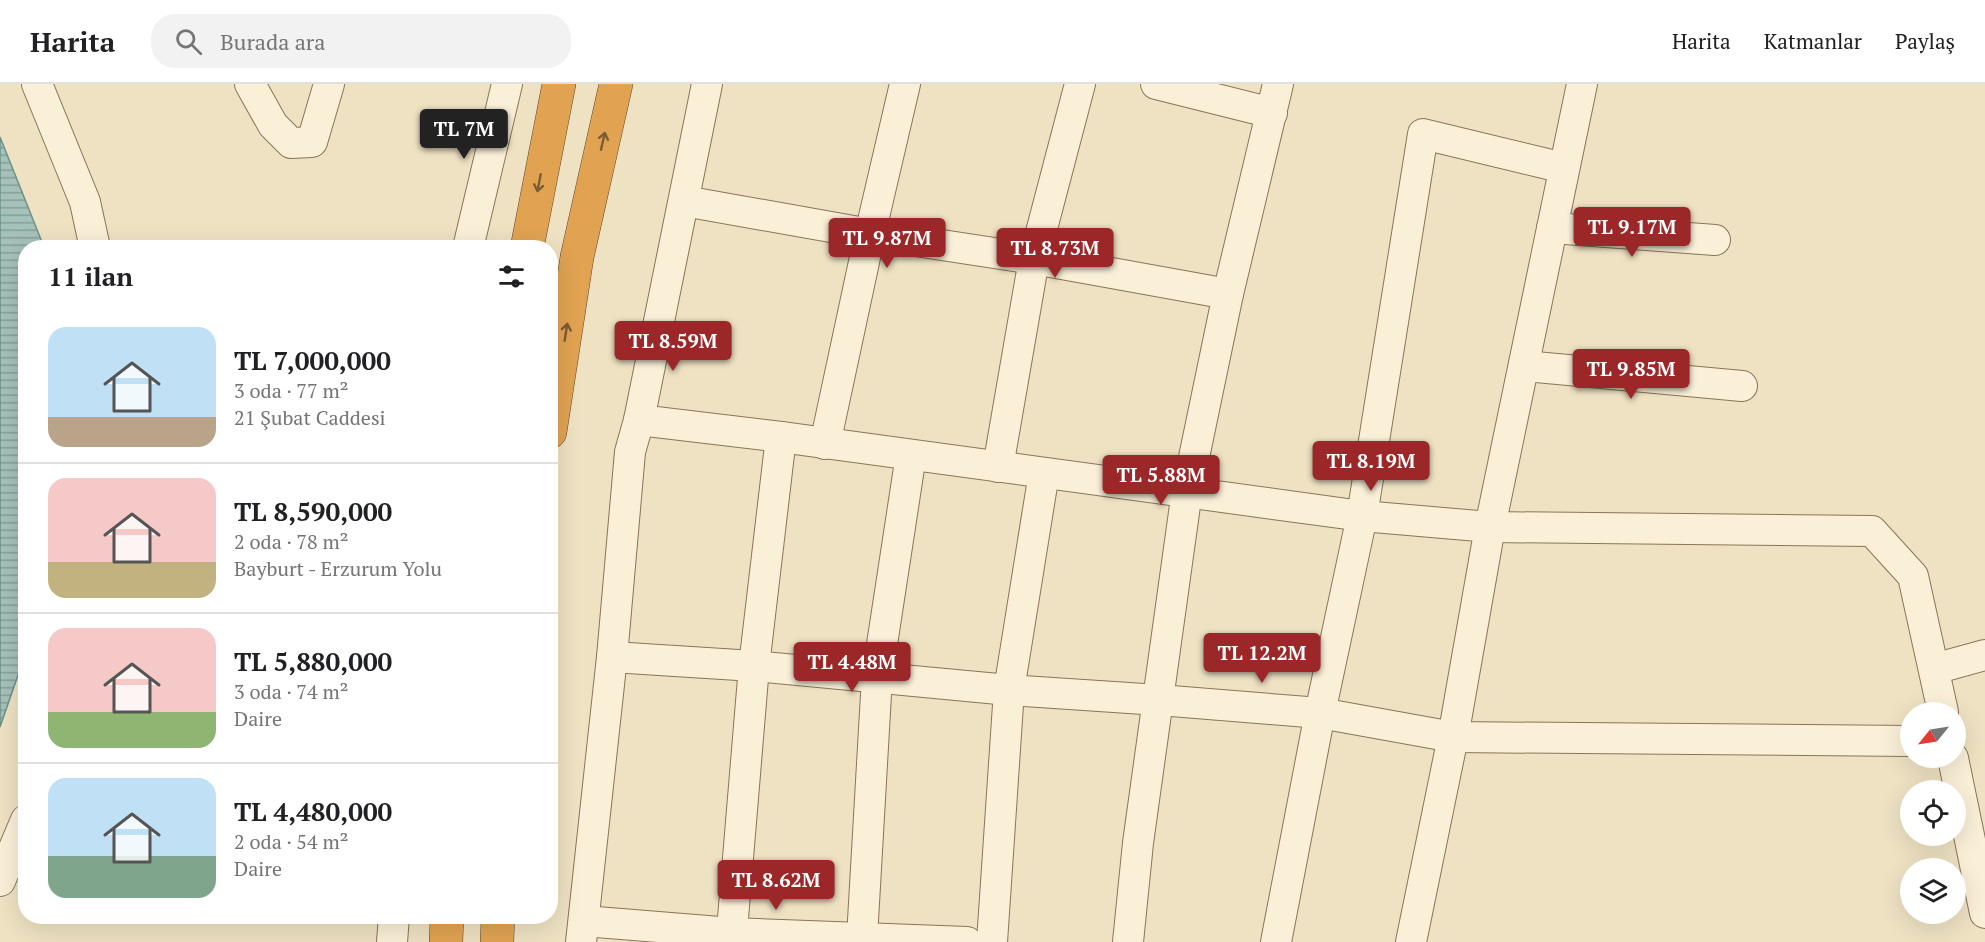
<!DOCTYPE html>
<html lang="tr">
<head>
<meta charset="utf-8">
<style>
  :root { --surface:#fff; --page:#f2f2f2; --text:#202124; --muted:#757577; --line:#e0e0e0; --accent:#9b2728 }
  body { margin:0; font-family:"PT Serif",serif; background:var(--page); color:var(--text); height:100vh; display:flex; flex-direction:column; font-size:22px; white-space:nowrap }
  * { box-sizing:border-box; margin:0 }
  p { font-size:20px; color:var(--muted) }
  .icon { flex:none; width:33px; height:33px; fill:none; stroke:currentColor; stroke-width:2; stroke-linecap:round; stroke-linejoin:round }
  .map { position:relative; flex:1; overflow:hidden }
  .drawer { position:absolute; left:18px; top:156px; width:540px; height:684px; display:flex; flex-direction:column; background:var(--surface); border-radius:24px; box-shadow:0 6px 24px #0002 }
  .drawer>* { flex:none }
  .needle { width:39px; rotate:240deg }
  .buttons { position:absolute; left:1900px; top:618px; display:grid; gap:12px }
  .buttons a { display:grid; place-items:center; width:66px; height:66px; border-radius:50%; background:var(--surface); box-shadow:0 6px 24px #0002; font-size:30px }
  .price { position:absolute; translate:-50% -51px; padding:0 14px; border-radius:6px; background:var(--accent); color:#fff; font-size:20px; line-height:39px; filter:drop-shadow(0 2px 3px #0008) }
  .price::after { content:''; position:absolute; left:50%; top:36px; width:18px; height:14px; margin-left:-9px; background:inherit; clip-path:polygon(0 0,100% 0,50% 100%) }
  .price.on { background:#222; color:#fff }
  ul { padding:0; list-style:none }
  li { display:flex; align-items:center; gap:18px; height:150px; padding:0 30px }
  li+li { border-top:2px solid var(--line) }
  li span { display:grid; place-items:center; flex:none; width:168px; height:120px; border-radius:18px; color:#555 }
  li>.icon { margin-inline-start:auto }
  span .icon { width:72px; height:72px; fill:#fffc; stroke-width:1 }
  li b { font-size:26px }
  h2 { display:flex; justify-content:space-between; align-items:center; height:72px; padding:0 30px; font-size:26px }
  header { display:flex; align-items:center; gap:36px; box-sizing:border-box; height:84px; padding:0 30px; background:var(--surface); border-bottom:2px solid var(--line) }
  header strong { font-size:28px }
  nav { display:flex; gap:33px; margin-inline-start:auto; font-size:21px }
  .search { width:420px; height:54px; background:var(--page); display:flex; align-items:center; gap:15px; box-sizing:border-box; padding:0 21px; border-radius:24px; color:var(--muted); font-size:22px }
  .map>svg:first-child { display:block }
  .water { fill:url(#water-rules); stroke:#6c9188; stroke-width:1.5 }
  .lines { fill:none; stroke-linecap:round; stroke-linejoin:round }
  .minor-casing { stroke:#8a7459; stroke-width:32 }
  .highway-casing { stroke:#58422e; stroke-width:34 }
  .minor { stroke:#faefd7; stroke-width:30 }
  .highway { stroke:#e1a352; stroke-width:33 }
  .oneway { stroke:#7d5b33 }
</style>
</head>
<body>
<header>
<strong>Harita</strong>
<div class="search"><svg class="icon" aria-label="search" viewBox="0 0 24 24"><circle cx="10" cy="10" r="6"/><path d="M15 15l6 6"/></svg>Burada ara</div>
<nav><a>Harita</a><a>Katmanlar</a><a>Paylaş</a></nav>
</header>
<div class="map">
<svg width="1985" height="858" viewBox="0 0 1985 858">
  <defs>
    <pattern id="water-rules" width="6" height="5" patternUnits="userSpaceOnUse" patternTransform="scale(1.5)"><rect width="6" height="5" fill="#a5c2ba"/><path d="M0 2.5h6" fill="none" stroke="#879e97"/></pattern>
  </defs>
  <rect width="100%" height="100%" fill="#efe2c3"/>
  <path class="water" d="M0,53L44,163L26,164V568L0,643Z"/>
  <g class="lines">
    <defs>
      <g id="minor">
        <path d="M37,0L85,118L95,164"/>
        <path d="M250,0L273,41L291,59L312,58L329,0"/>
        <path d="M1156,0L1272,29"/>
        <path d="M684,117L870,150L1034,175L1228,210"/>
        <path d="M1552,144L1715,156"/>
        <path d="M468,164L507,0"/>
        <path d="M1524,282L1742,302"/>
        <path d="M639,336L781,353L1362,432L1490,443L1872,447L1913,492L1943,628"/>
        <path d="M825,360L870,150L905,0"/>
        <path d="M998,383L1034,175L1080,0"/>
        <path d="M612,573L754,582L1009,606L1159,616L1320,629L1453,653L1911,657"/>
        <path d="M1934,585L1985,571"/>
        <path d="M1953,674L1985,829"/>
        <path d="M0,797L26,736"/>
        <path d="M584,837L732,849L967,858"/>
        <path d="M862,854L877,593L911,371"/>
        <path d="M392,858L394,832"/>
        <path d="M581,858L612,573L630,368L639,336L707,0"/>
        <path d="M731,858L754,582L781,353"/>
        <path d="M992,858L1009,606L1044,389"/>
        <path d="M1128,858L1138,759L1187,407L1228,210L1278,0"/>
        <path d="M1276,858L1320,629L1362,432L1423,50L1564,84"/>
        <path d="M1411,858L1453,653L1490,443L1582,0"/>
      </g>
      <g id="highway">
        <path d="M527,164L559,0"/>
        <path d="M550,348L577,173L616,0"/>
        <path d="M446,858L447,832"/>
        <path d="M497,858L498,832"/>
      </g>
    </defs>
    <use href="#minor" class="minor-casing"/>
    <use href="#highway" class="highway-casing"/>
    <use href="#minor" class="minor"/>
    <use href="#highway" class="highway"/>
  </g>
  <defs><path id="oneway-shaft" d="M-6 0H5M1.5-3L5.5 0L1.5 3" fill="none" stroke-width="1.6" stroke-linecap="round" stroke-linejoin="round" transform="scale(1.5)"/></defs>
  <g class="oneway">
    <use href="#oneway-shaft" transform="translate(603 57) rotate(-77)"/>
    <use href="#oneway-shaft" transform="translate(539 99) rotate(101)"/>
    <use href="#oneway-shaft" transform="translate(566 248) rotate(-81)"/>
  </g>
</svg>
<div class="buttons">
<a><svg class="needle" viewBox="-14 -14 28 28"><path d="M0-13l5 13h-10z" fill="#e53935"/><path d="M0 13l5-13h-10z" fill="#757577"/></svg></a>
<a><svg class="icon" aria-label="locate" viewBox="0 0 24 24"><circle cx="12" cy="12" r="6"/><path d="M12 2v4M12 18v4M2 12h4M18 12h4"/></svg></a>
<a><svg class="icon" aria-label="layers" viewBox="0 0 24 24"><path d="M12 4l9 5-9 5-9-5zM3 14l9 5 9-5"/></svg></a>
</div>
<b class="price on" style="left:464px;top:76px">TL 7M</b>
<b class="price" style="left:1632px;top:174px">TL 9.17M</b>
<b class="price" style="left:887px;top:185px">TL 9.87M</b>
<b class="price" style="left:1055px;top:195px">TL 8.73M</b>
<b class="price" style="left:673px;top:288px">TL 8.59M</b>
<b class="price" style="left:1631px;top:316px">TL 9.85M</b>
<b class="price" style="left:1371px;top:408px">TL 8.19M</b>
<b class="price" style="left:1161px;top:422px">TL 5.88M</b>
<b class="price" style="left:1262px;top:600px">TL 12.2M</b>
<b class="price" style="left:852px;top:609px">TL 4.48M</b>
<b class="price" style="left:776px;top:827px">TL 8.62M</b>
<section class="drawer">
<h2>11 ilan<svg class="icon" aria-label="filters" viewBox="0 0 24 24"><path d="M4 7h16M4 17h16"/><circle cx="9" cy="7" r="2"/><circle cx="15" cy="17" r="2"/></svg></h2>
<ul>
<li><span style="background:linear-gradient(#bfe0f5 75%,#b9a48a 0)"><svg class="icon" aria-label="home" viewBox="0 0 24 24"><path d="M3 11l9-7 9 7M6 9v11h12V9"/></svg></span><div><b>TL 7,000,000</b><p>3 oda · 77 m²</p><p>21 Şubat Caddesi</p></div></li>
<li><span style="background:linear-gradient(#f6c9c9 70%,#c2b280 0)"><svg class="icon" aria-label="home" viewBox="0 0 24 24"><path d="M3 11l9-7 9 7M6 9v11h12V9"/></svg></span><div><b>TL 8,590,000</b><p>2 oda · 78 m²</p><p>Bayburt - Erzurum Yolu</p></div></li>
<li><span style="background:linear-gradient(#f6c9c9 70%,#8fb573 0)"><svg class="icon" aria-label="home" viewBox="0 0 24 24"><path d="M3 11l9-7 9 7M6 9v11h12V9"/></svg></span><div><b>TL 5,880,000</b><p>3 oda · 74 m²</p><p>Daire</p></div></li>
<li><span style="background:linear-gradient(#bfe0f5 65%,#7fa58c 0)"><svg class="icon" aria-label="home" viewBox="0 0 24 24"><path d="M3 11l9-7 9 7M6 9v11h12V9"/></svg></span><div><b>TL 4,480,000</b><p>2 oda · 54 m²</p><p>Daire</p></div></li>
</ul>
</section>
</div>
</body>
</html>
